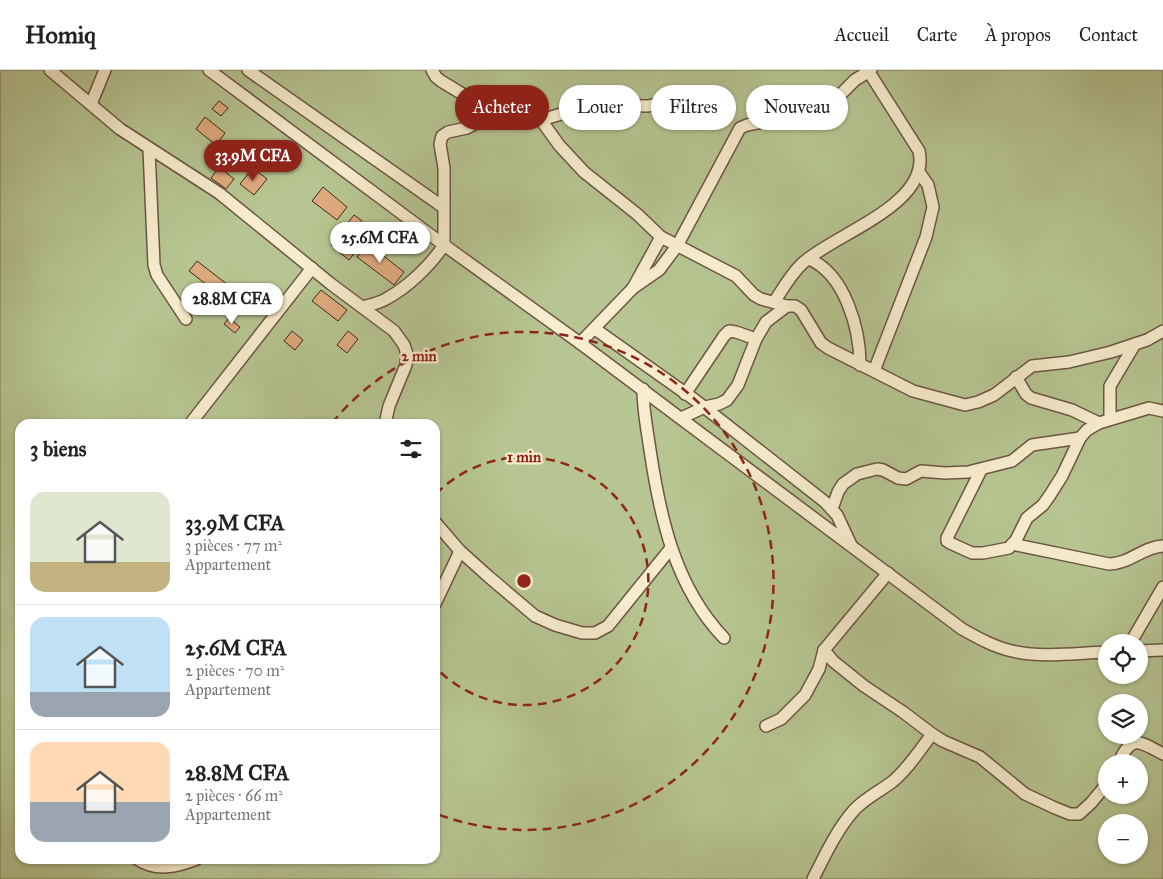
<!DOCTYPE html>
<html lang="fr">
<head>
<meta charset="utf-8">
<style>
  :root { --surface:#fff; --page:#f6f6f6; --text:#222; --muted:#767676; --line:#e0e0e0; --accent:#8f2418 }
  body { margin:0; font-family:"IM FELL Great Primer",serif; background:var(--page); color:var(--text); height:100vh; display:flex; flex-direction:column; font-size:19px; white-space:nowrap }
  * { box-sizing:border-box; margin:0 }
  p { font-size:16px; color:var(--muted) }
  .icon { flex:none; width:28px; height:28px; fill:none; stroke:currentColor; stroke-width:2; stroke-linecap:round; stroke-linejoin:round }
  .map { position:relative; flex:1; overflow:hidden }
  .drawer { position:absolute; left:15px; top:349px; width:425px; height:445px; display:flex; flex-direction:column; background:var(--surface); border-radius:15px; box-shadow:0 1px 4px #0004 }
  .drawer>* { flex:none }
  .guide { position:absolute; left:455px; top:15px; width:475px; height:45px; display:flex; gap:10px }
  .buttons { position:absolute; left:1098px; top:564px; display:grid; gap:10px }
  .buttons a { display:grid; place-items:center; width:50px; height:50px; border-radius:50%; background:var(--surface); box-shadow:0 1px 4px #0004; font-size:25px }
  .price { position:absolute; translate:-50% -42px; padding:0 11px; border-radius:18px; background:#fff; color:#222; font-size:16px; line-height:32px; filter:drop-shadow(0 1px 2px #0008) }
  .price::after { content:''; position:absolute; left:50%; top:30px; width:15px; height:11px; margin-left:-8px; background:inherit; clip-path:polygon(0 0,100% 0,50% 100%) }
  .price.on { background:var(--accent); color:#fff }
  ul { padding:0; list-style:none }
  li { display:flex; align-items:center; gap:15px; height:125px; padding:0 15px }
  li+li { border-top:1px solid var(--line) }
  li span { display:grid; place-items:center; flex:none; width:140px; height:100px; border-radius:15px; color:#555 }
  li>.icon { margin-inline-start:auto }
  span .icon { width:60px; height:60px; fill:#fffc; stroke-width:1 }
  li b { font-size:21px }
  h2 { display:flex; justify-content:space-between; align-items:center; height:60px; padding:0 15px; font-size:21px }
  .chip { padding:0 18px; border-radius:22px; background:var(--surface); box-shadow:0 1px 4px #0004; font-size:18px; line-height:45px }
  .chip.on { background:var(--accent); color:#fff }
  header { display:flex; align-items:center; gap:30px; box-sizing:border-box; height:70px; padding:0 25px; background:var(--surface); border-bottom:1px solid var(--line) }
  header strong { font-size:24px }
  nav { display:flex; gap:28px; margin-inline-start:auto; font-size:18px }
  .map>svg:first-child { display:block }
  .green { fill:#b6c591; stroke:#7a7657; fill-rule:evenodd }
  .building { fill:#dfab7e; stroke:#3f261d }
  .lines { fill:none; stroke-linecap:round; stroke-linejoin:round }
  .minor-casing { stroke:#6c5643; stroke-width:14 }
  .minor { stroke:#f7edce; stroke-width:11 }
  .ring { fill:none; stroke:#8f2418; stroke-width:2.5; stroke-dasharray:9 6 }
  .centre { fill:#8f2418; stroke:#f7edce; stroke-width:2.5 }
  .ring-label { font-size:15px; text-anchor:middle; font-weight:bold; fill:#8f2418; stroke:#f7edce; stroke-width:4.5; stroke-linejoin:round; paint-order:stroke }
</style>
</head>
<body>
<header>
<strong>Homiq</strong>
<nav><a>Accueil</a><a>Carte</a><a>À propos</a><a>Contact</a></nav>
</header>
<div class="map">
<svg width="1163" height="809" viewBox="0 0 1163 809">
  <rect width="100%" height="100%" fill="#f3e4b4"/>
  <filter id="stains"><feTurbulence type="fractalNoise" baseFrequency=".004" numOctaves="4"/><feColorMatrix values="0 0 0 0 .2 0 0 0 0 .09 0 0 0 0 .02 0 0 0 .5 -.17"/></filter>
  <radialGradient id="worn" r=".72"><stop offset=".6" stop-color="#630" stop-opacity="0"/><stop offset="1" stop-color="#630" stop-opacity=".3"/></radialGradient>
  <path class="green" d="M0,0H1163V809H0ZM20,354H435V789H20ZM1106,572H1139V605H1106ZM1106,632H1139V665H1106ZM1106,692H1139V725H1106ZM1106,752H1139V785H1106Z"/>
  <g class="building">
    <path d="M219,31L228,38L221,46L212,39Z"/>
    <path d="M205,47L225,63L216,75L196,59Z"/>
    <path d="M219,97L234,109L226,119L211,108Z"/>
    <path d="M253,98L267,109L254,125L240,114Z"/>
    <path d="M323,117L347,137L337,150L312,131Z"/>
    <path d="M354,145L362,151L359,155L369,164L349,190L331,175Z"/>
    <path d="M367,173L404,202L394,215L357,187Z"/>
    <path d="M197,191L228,215L220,225L189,201Z"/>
    <path d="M321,220L347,240L338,251L312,231Z"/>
    <path d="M229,248L240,257L235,263L224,254Z"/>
    <path d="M292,261L303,270L295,280L284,271Z"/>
    <path d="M348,261L358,269L347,283L337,275Z"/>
  </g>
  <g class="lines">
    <defs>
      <g id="minor">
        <path d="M50,0L120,59L219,123L331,214L394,261L404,275L407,284L406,295L389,336L385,354"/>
        <path d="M209,0L444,175L580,273L962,559C978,568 994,577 1012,581C1042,588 1076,583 1106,582"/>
        <path d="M248,0L443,137"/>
        <path d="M432,0L436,7L441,11L502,48"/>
        <path d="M91,34L105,0"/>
        <path d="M541,50L559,75L584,102L637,144L661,167L736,206L754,225L761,229L787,236H795L801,240L821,273L828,278L913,321L965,335L978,332L994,325L1032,296L1069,292L1111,282L1147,270L1163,261"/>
        <path d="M149,79L154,195L157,205L186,249"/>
        <path d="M809,189C845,204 860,259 860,295"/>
        <path d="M633,218L659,200L677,176L740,58L747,55L794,46L824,36L839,26L855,10L871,0"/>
        <path d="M774,232C783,219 792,202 804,192C837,163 931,134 919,81L869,2"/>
        <path d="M363,237C370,235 379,233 386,229C408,217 430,196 444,175V98L440,74L442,66L448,62L467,58L484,49L506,51L541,50L585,37L610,35L648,36L677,29L689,30L696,33L716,45"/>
        <path d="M595,259L695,330L825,432L837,445L851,475"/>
        <path d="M580,273L633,218L661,167"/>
        <path d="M874,301L926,167L933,137L928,115L919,102"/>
        <path d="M1016,307L1026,324L1031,328L1072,340L1099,353"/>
        <path d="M643,319C643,340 647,359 650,380C660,447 675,517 724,568"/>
        <path d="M685,324L724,266L729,261L736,262L756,269"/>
        <path d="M681,348L705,337L719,334L727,330L738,315L756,269L766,252L787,236"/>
        <path d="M1110,349V316L1135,274"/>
        <path d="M190,354L312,198"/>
        <path d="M981,400L947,468V471L950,473L972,483H983L1009,478L1016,470L1027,448L1043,435L1050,425L1062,406L1080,368L1087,360L1099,353L1149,338L1163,341"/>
        <path d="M832,439L838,422L843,414L857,404L877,399L883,400L898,408L906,409L921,401L945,403L968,402L1012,391L1032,375L1080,368"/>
        <path d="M435,452L460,481L489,507L535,546L555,555L582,563H595L608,556L671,478"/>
        <path d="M1012,474L1109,494C1129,494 1143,477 1163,476"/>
        <path d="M435,534L460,481"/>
        <path d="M1131,572L1163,517"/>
        <path d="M824,580L833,591L864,616L903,642L932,664L943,671L980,687L1025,724L1055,738L1070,744H1079L1091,733L1106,715"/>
        <path d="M1139,581L1163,580"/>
        <path d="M766,656L781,649L805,625L819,599L824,580L888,503"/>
        <path d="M1119,692C1132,664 1139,671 1163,684"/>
        <path d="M137,789C156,802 177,797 197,789"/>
        <path d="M813,809C825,785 837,759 855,739C866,728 880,721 892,712C908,699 920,680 932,664"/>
      </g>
    </defs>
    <use href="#minor" class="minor-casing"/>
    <use href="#minor" class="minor"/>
  </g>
  <g class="ring">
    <path d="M436 424A124 124 0 1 1 436 598"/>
    <path d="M332 353A249 249 0 1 1 437 744"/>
  </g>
  <circle cx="524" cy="511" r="8" class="centre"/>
  <g class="ring-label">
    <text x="419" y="291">2 min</text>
    <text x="524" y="392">1 min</text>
  </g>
  <rect width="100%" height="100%" filter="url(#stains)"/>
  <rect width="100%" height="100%" fill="url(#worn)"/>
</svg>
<div class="buttons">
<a><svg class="icon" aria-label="locate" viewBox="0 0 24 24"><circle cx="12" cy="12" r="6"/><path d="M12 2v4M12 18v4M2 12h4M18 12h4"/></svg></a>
<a><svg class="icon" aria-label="layers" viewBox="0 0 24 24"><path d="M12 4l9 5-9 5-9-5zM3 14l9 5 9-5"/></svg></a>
<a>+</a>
<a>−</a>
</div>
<b class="price on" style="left:253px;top:112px">33.9M CFA</b>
<b class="price" style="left:380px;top:194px">25.6M CFA</b>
<b class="price" style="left:232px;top:255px">28.8M CFA</b>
<div class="guide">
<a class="chip on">Acheter</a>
<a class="chip">Louer</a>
<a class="chip">Filtres</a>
<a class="chip">Nouveau</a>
</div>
<section class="drawer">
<h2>3 biens<svg class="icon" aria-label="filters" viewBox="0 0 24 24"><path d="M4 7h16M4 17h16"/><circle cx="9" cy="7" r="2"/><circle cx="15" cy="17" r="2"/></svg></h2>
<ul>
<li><span style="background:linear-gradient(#dfe7d0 70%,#c2b280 0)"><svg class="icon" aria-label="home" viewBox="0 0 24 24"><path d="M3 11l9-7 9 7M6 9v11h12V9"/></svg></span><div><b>33.9M CFA</b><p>3 pièces · 77 m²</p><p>Appartement</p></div></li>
<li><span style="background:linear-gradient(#bfe0f5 75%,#9aa5b1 0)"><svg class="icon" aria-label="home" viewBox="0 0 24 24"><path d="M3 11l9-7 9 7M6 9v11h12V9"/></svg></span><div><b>25.6M CFA</b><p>2 pièces · 70 m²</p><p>Appartement</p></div></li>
<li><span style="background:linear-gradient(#ffd9b3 60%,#9aa5b1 0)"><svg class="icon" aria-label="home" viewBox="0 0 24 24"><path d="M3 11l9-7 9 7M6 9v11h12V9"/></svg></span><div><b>28.8M CFA</b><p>2 pièces · 66 m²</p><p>Appartement</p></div></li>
</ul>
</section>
</div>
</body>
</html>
